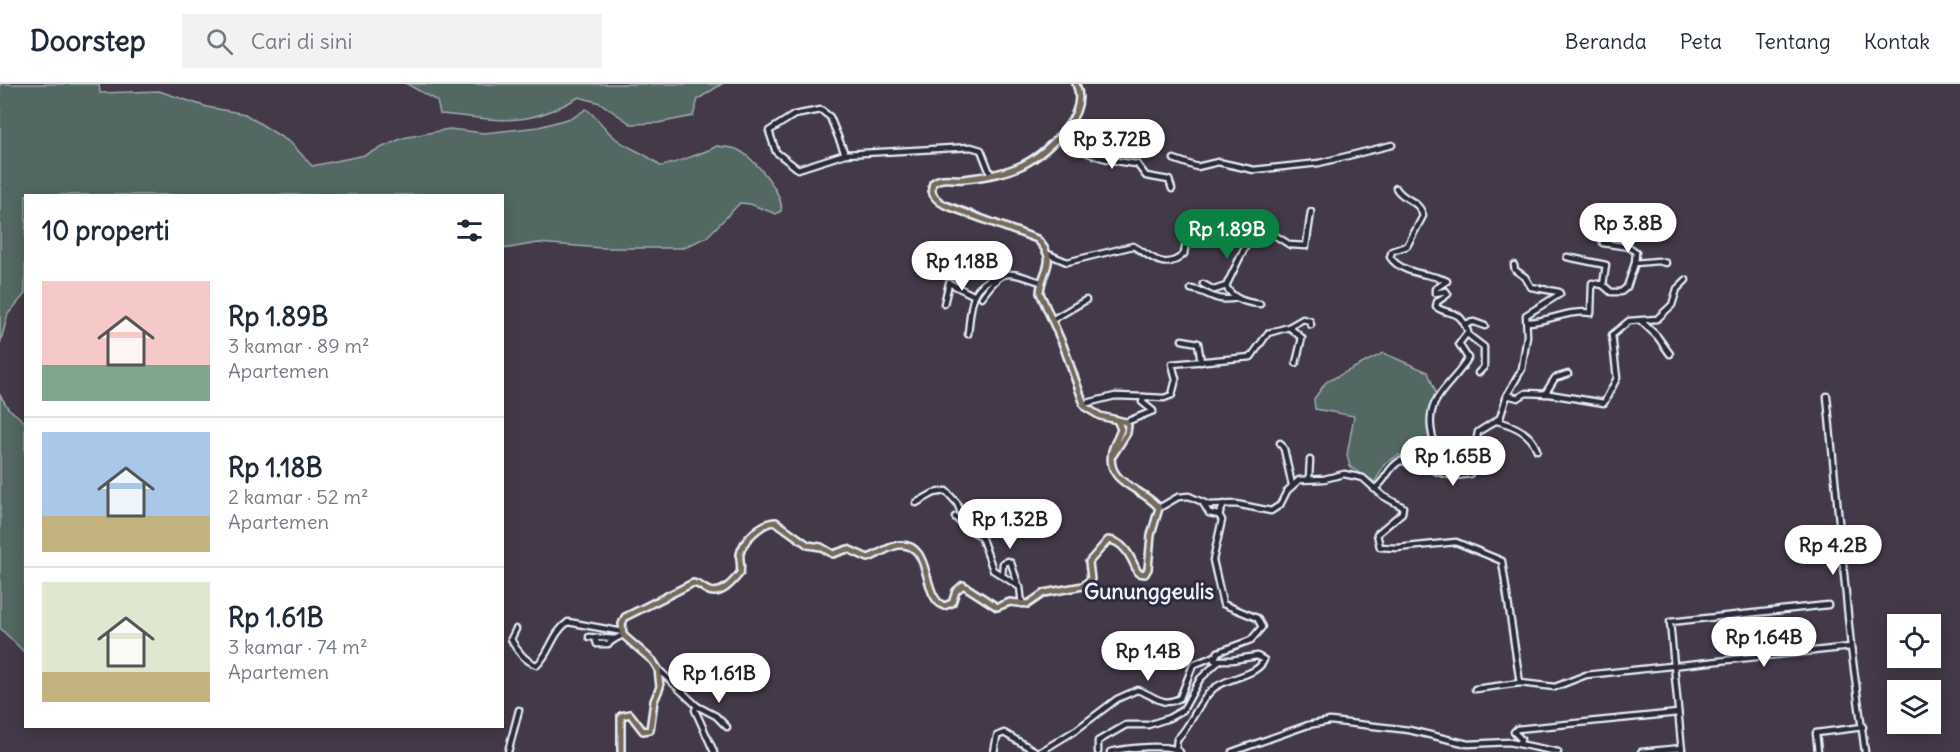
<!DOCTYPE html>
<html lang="id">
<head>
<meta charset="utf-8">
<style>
  :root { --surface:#fff; --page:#f2f2f3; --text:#1f2937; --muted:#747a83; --line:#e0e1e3; --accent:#0b8043 }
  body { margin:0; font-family:Delius,sans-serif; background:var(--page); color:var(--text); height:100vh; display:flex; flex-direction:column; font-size:22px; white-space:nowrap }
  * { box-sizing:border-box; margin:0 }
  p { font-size:20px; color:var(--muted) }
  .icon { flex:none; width:33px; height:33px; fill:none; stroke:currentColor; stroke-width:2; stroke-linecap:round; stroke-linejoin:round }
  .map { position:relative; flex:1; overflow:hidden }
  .panel { position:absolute; left:24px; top:110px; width:480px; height:534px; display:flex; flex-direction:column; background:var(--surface); border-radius:0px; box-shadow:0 3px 15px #0003 }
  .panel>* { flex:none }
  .tools { position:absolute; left:1887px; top:530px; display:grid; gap:12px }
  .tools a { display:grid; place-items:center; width:54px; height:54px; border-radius:0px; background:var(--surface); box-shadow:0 3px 15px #0003; font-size:30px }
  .price { position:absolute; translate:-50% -51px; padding:0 14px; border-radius:21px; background:#fff; color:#222; font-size:20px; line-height:39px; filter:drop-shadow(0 2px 3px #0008) }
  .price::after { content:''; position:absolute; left:50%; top:36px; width:18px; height:14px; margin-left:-9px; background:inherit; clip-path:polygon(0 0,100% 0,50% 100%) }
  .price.active { background:var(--accent); color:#fff }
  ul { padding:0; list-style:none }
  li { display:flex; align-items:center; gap:18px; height:150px; padding:0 18px }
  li+li { border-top:2px solid var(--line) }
  li span { display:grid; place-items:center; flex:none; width:168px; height:120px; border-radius:0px; color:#555 }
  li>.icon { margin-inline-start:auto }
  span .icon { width:72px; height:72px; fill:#fffc; stroke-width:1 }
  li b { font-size:26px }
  h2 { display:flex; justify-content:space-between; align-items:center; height:72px; padding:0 18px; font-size:26px }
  header { display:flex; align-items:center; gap:36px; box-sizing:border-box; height:84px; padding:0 30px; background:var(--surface); border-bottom:2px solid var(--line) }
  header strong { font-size:28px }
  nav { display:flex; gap:33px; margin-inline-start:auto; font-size:21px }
  .search { width:420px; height:54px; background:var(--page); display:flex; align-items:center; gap:15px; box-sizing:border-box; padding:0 21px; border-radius:0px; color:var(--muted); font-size:22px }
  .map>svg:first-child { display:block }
  .green { fill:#536862; stroke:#9eacad; stroke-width:1.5 }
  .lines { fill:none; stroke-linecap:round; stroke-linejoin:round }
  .minor-casing { stroke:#e8f1f8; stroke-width:9 }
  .major-casing { stroke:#e8f1f8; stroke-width:10 }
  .minor { stroke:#2f2a3d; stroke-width:4.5 }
  .major { stroke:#77695c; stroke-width:5 }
  .labels { text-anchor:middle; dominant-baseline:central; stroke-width:6; stroke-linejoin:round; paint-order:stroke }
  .quarter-label { font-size:21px; font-weight:bold; fill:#e8f1f8; stroke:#2f2a3d }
</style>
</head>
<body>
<header>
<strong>Doorstep</strong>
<div class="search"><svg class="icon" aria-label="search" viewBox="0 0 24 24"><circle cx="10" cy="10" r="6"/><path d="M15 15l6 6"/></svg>Cari di sini</div>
<nav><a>Beranda</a><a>Peta</a><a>Tentang</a><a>Kontak</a></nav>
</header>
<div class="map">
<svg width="1960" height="668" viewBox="0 0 1960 668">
  <rect width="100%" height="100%" fill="#433949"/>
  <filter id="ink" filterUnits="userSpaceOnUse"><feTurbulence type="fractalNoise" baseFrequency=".0167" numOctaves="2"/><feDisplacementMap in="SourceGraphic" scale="12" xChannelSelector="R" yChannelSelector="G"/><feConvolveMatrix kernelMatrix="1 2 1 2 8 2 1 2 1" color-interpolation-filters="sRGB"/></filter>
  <g filter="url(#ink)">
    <g class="green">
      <path d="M0,0H99L100,9L159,7L207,23L245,30L291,59L312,82L365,71L403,54L449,45L484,49L539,43L574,33L586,25C598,33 603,44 614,53C627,65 646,68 660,82C668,82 708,67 717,62C723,63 730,63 736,65C753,71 785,111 781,127L776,130L750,120L740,119L707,153L683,164H601L538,159L503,165L502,111H26L25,210L8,230L0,260Z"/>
      <path d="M407,0H722L698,15L693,32L658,39L631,40L600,19L579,13C522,46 501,35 440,30L437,17Z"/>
      <path d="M1383,269L1428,288L1436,309L1430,377L1398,371L1384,381L1375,398L1350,383L1347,371L1354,332L1315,325L1314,315L1326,298Z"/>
      <path d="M0,311L8,324L25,338V569L0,544Z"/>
    </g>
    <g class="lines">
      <defs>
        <g id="minor">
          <path d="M1059,53H1073C1076,56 1078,62 1081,65C1090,73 1126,79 1137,80L1146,92L1169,96L1172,105"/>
          <path d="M845,70L830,33L821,26L794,31L769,47L776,68L798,85L845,70L971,63L981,66L990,89"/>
          <path d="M1174,75L1197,83L1218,78L1254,86L1319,79L1392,61"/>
          <path d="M1254,147L1251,151L1248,148L1251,144L1276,152L1290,161L1306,162L1311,128"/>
          <path d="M1603,159L1629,163L1636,168L1635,179"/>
          <path d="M1048,170L1067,178L1133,162C1150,171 1164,189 1184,170L1188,147L1194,142L1248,147"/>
          <path d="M1567,173L1606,181L1603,201"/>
          <path d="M1203,200L1214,206L1226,202L1251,151"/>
          <path d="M1226,202C1232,215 1247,219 1260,220"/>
          <path d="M1191,205C1211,208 1213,219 1237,214"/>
          <path d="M982,213C1004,182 1007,188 1041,198"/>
          <path d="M944,220L949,199L973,211"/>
          <path d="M1052,236L1086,216"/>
          <path d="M1641,237L1657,252L1670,270"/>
          <path d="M1527,238C1548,238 1570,225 1591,229L1592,199L1603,201L1611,208H1621L1627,203L1635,179L1658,177L1666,179"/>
          <path d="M1464,240L1474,238L1485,242"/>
          <path d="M1289,243L1302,254L1296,279"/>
          <path d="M968,250C971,226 969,202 996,193"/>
          <path d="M1467,250L1484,263V283L1478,289"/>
          <path d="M1182,256L1198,259L1201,278"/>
          <path d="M1545,310L1555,294L1568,290"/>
          <path d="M1507,311L1522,285L1527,252L1526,231L1560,210L1559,208L1531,203L1525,193L1515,186L1514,181"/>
          <path d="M1827,312L1851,563L1865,668"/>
          <path d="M1083,320L1115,312L1144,313"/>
          <path d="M1497,337C1513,341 1531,348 1537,366"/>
          <path d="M1126,338L1153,327L1142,318L1144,313L1164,314L1172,311L1176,295L1172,280L1251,273L1268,249L1289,243L1303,235L1310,237L1311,241"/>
          <path d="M1280,359L1284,365L1292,401"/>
          <path d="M1440,370L1462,361"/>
          <path d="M1438,388L1455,392L1470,390L1478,348L1500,334L1507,311L1518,314L1526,309L1549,310L1604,319L1617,294L1612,251L1629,237L1657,235L1672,221L1677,205L1686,196"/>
          <path d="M1309,394L1310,376"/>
          <path d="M1374,405C1386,398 1387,384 1400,377L1417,378L1438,388L1443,385C1443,371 1434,362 1432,350C1424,312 1453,302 1468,274L1459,260L1468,248C1459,223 1451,233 1436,223L1437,218L1448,210L1446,207L1435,209V205L1447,197C1431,189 1402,191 1390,173L1392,167L1407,162L1423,132C1420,116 1402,116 1396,104"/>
          <path d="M916,419L934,409L946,407L957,419L968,445"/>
          <path d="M1203,419L1209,429L1219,431L1224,420"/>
          <path d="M1159,424L1178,413L1189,412L1209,421L1236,420L1271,427L1280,421L1287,407L1299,396L1324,395L1344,390L1363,394L1383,412L1403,423L1402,429L1377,450L1380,463L1397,464L1456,458L1502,477L1520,599L1475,605"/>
          <path d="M955,433L965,443L981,452L993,486L1020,503L1022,520"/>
          <path d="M1002,492L1003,479L1008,477L1011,479L1018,500"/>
          <path d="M516,545L511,555C516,566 526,578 537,581C550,570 552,549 568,538L623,548"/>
          <path d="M589,553L615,555L623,551"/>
          <path d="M595,554L597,560H608L615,555"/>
          <path d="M659,586L697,622L716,632L727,643"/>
          <path d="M1520,599L1555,603L1586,591L1851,563"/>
          <path d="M697,622L695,626L714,668"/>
          <path d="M1520,659L1521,655L1514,648L1517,645L1678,629"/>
          <path d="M1176,664L1177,655C1192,641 1197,619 1212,606C1225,593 1257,593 1264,576L1257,572L1232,576H1214L1218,568L1251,556L1262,543L1257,534L1223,520L1213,476L1222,436L1219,431"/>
          <path d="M508,668L519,626"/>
          <path d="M994,668L997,652L1004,649L1037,668"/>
          <path d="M1040,668L1076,646L1117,615L1137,606C1155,611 1161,624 1180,614L1193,581L1215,572"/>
          <path d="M1098,668V657L1126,641H1148L1169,634L1183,626L1200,595L1218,578"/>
          <path d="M1110,668C1125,664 1170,659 1180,668"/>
          <path d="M1232,668L1308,641L1330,637L1409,646L1468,660L1509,658L1558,668"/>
          <path d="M1641,668L1682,664"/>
          <path d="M1682,668L1670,538L1828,521"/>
          <path d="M1818,668L1816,649L1863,643"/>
        </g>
        <g id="major">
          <path d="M1076,0C1083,16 1077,30 1067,43C1036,81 1012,90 964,95C953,96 941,92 933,99C929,110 936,116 945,121L1037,155C1060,179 1041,185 1040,209L1063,261L1085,323L1100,332L1126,338L1128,342L1127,349L1113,371"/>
          <path d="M621,668V632L630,630L643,647L650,646L654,617L660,603L658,585L653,577L623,551L622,540L625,533L693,499C700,500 701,503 707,506C720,513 732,499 740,489C742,482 739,476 740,470C743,456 762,438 776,438L808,461L821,463L833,470L848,465L868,474C878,471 889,462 899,461C933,458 921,513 944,522L952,519L956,507L963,501L997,523L1010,518L1028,520L1044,509L1083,502L1091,495L1089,478L1108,456C1125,457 1132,476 1138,489L1145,490L1148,485L1151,451L1159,424C1143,403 1105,401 1112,367C1114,359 1119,352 1121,345L1117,336"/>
        </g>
      </defs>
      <use href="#minor" class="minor-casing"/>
      <use href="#major" class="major-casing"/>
      <use href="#minor" class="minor"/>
      <use href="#major" class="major"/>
    </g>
  </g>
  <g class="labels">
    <g class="quarter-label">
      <text x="1149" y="507">Gununggeulis</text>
    </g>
  </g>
</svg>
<div class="tools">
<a><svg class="icon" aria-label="locate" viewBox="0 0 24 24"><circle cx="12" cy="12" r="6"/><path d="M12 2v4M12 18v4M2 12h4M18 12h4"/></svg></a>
<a><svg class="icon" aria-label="layers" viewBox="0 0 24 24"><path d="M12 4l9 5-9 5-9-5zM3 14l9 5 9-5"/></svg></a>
</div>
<b class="price" style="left:1112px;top:86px">Rp 3.72B</b>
<b class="price" style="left:1628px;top:170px">Rp 3.8B</b>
<b class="price active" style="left:1227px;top:176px">Rp 1.89B</b>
<b class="price" style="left:962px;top:208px">Rp 1.18B</b>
<b class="price" style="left:1453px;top:403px">Rp 1.65B</b>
<b class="price" style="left:1010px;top:466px">Rp 1.32B</b>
<b class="price" style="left:1833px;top:492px">Rp 4.2B</b>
<b class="price" style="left:1764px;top:584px">Rp 1.64B</b>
<b class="price" style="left:1148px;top:598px">Rp 1.4B</b>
<b class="price" style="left:719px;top:620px">Rp 1.61B</b>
<section class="panel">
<h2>10 properti<svg class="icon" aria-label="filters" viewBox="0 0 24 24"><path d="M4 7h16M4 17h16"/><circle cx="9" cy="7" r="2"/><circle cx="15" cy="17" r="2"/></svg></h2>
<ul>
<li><span style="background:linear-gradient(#f6c9c9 70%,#7fa58c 0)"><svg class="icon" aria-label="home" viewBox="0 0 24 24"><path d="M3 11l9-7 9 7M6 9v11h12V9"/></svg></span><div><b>Rp 1.89B</b><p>3 kamar · 89 m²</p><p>Apartemen</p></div></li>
<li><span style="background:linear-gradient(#a9c7e8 70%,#c2b280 0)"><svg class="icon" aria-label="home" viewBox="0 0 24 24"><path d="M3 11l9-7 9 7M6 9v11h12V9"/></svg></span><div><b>Rp 1.18B</b><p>2 kamar · 52 m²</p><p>Apartemen</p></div></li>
<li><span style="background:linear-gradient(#dfe7d0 75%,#c2b280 0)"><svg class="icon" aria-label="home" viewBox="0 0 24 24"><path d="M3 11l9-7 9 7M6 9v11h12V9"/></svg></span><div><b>Rp 1.61B</b><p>3 kamar · 74 m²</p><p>Apartemen</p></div></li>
</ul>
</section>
</div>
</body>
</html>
